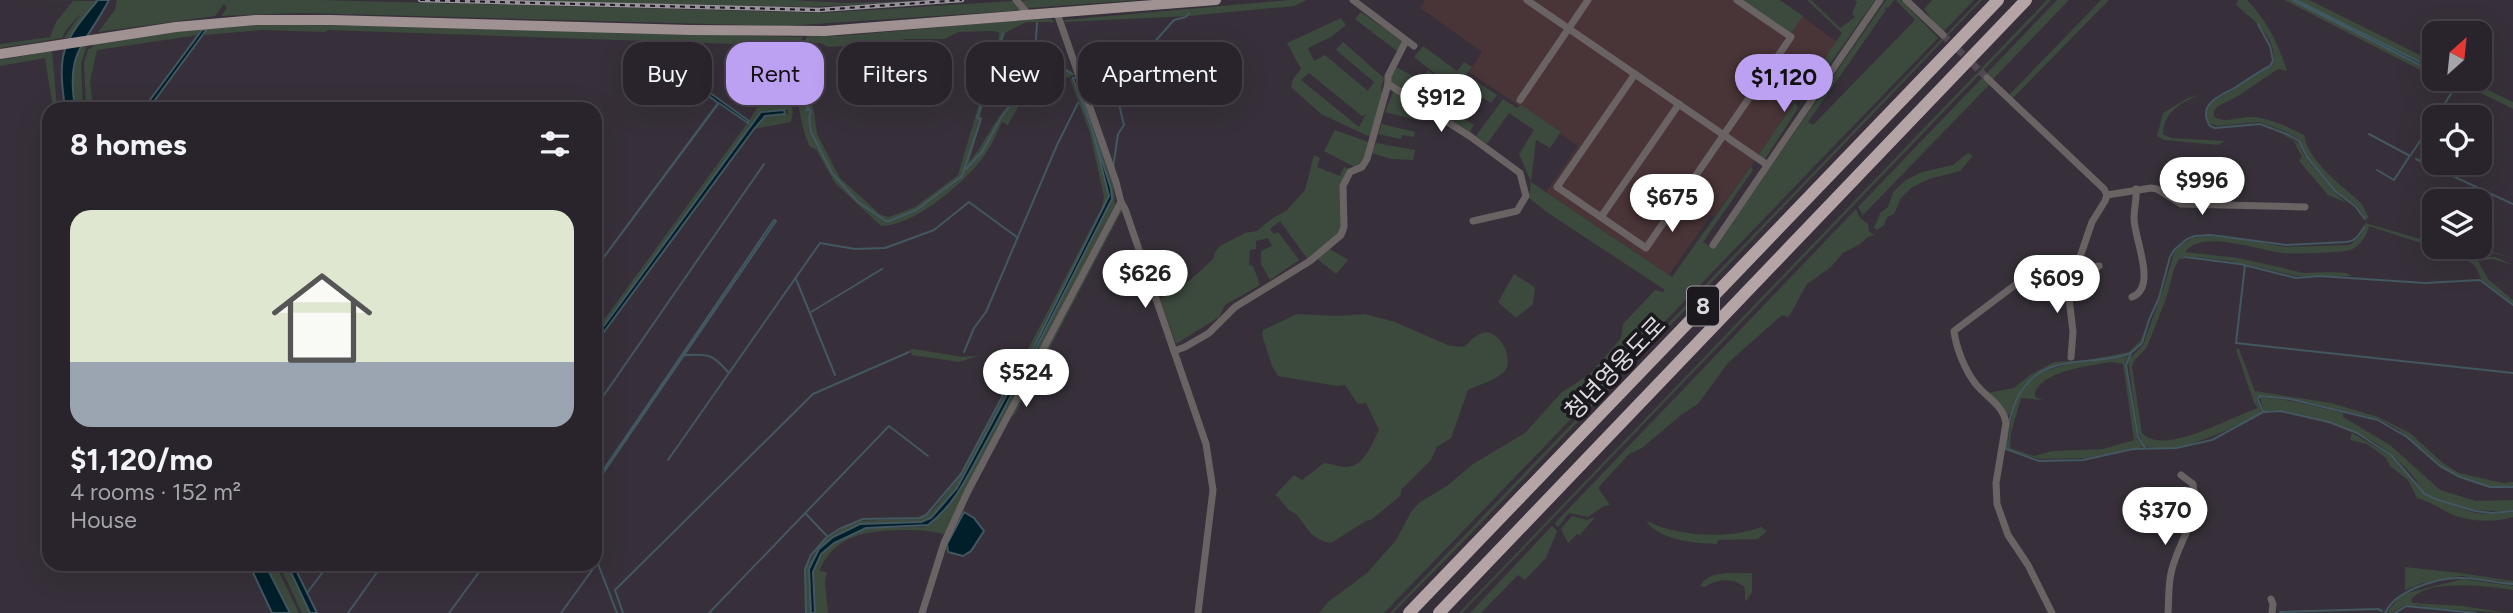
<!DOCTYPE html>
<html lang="en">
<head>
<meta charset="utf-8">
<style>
  :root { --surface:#29242c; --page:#312c34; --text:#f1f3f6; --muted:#a5a4a9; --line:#454148; --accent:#bca0f2 }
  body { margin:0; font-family:Figtree,"Noto Sans KR",sans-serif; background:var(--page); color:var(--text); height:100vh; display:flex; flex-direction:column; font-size:26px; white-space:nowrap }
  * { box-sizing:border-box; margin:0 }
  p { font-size:23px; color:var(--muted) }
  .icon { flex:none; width:38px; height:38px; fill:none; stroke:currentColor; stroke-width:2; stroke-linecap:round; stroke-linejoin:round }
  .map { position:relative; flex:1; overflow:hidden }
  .panel { position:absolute; left:42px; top:102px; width:560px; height:469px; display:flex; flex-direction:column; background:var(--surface); border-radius:21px; box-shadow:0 7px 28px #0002,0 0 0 2px var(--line) }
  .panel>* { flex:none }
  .top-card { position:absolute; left:623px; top:42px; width:665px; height:63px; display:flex; gap:14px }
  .needle { width:46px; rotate:27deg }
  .controls { position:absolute; left:2422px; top:21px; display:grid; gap:14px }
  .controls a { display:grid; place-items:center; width:70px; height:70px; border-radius:14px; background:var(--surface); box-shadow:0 7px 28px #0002,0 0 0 2px var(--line); font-size:35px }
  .price { position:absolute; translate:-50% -60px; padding:0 16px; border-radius:24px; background:#fff; color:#222; font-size:23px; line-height:46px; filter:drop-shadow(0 2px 4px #0008) }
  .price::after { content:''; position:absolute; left:50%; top:42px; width:21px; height:16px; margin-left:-10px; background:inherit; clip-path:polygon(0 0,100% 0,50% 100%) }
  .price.on { background:var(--accent); color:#111 }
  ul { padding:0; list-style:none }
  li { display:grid; align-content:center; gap:14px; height:371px; padding:0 28px }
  li span { display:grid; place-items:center; height:217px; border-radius:21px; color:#555 }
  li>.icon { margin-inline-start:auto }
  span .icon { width:126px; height:126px; fill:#fffc; stroke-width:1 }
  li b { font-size:30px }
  h2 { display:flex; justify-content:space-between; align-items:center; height:84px; padding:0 28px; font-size:30px }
  .pill { padding:0 24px; border-radius:21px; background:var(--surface); box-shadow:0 7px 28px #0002,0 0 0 2px var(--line); font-size:24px; line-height:63px }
  .pill.on { background:var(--accent); color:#111 }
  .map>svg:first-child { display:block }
  .industrial { fill:#493437 }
  .green { fill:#3c493d; fill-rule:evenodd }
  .water { fill:#001f2a; stroke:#435760; stroke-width:2 }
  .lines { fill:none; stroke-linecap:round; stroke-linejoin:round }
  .stream { stroke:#435760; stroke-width:2 }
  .minor-tunnel { stroke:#504953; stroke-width:7; stroke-dasharray:7 3.5; stroke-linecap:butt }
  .minor { stroke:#6a6363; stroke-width:7 }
  .primary { stroke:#a09293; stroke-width:10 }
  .motorway { stroke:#b5a4a5; stroke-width:12 }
  .rail-casing { stroke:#98929a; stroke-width:4.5 }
  .rail { stroke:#1c191e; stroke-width:2; stroke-dasharray:5; stroke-linecap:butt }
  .labels { text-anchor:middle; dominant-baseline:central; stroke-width:7; stroke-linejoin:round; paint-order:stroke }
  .shield { fill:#1c191e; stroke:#a49fa5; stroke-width:2 }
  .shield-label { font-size:23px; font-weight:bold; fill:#ded9df }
  .street-label { font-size:24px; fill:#ded9df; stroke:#1c191e }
</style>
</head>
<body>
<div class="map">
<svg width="2513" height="613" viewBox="0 0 2513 613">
  <rect width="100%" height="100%" fill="#37303a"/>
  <path class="industrial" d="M1425,0H1780L1837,42L1751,166L1714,216L1711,215L1669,275L1546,192L1578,146L1469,72L1482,52L1420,8Z"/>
  <g class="green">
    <path d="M0,0L93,1L98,0L68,38H64L81,13L66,30L62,38L0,48V44L50,37L56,22L73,1Z"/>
    <path d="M117,0H320L823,13L1013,1L1024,10L785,26L302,13L221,16L227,8L224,4L215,16L98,32L115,10Z"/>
    <path d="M487,0H794L843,3L952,0L808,7Z"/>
    <path d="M1030,0H1142L1028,8L1019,1Z"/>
    <path d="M1289,0H1307L1294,6L1189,16L1065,22L1064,20Z"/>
    <path d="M1741,0H1780L1803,16L1791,33Z"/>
    <path d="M1807,0H1811L1840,28L1855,17L1852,14L1857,2L1855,0H1875L1811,91L1800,95L1842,33Z"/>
    <path d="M1886,0H1894L1889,7L1884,8L1886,10L1808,122L1813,125L1915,20L1896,0H1901L1938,38L1384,613H1319L1328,602L1367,573L1382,556L1396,540L1411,512L1420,502L1447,486L1473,464L1525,433L1561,393L1591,373L1621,338L1623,324L1655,290L1663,292L1665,290L1548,213L1529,198L1531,182L1519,154L1534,130L1509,113L1487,144L1476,136L1503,99L1517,108L1521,105L1561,132L1550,148L1536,140L1531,182L1672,277L1751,166L1753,170L1703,242L1709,246H1716Z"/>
    <path d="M1932,0H1974L1942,33L1924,9Z"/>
    <path d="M1979,0H1982L1458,547L1393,613H1390Z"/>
    <path d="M2047,0H2051L1462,613H1459Z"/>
    <path d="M2057,0H2069L1993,79L1986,74Z"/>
    <path d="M2101,0H2109L2012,99L2009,95Z"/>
    <path d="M2238,0H2247C2267,20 2279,45 2287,71L2278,69L2238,96L2218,106L2214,111V117C2226,124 2239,116 2252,117C2270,118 2288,127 2304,135C2309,163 2342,185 2361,203C2364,207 2366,213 2369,218L2366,219L2356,205L2336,191L2308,157L2299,140L2291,134L2260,122L2217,126L2209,123L2206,113L2211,103L2270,66L2274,61C2275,35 2253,20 2236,5Z"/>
    <path d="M2284,0H2292L2434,72V77Z"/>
    <path d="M2296,0H2309L2434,62V69Z"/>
    <path d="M1361,12L1404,42L1398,52L1355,19Z"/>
    <path d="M1341,18L1346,25L1331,37L1308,48L1314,61L1325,55L1368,91L1374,82L1336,50L1343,42L1384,78L1381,88L1382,96L1370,137L1321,114L1291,87L1293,79L1301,69L1287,43ZM1309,73L1362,116L1366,114L1359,127L1301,80Z"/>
    <path d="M1024,20L1051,19L1055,22H1026L1005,33L980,116L982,118L969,162C981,149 987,134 997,120C1005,108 1017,97 1022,83C1027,71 1025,55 1038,49L1075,74L1068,78L1043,63L1008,125L1002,122C995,137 988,153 977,165C957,188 913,226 881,226L835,183L816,149L810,147C801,130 791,74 796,55C798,49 805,43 807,36H840ZM994,31L1000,33L958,175L915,207L889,217L881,215L840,178L817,134L814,111L808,95L805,75L810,43H820L828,47L870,45L907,39H945L958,32Z"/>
    <path d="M256,25H327L803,37L768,96H782L789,98L793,112L791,122L754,129L765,116L788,114V110L761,113L595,338V332L749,121L786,59L765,45L328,30L325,32L262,30L204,35L206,30H202L199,35L97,50L90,81L93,108H86L84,63L88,49H90L94,44L176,32Z"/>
    <path d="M87,46L81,63L83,108H75C72,87 70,67 80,47Z"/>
    <path d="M1423,46L1457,71L1464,62L1472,67L1455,89L1414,57Z"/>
    <path d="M52,51L57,108H53L45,58L0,66V60Z"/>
    <path d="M1396,67L1422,81L1428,70L1436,76L1430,84L1444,96L1451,88L1459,97L1451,110L1474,125L1470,132L1392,84L1390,76Z"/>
    <path d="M1077,77L1113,182L1115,205L1035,358L1032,356L1112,199L1111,189Z"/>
    <path d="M1073,78L1092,129L1109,196L1031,353L1027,351L1102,207L1104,197L1090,133L1070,79Z"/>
    <path d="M1471,78L1497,95L1491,103L1465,86Z"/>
    <path d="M1982,78L1989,85L1863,215L1858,207Z"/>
    <path d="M2453,79H2465L2513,102V109Z"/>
    <path d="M1394,90L1421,107L1417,120L1385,112Z"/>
    <path d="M2201,94C2182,102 2164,111 2163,134L2171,138L2225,141L2218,145L2164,140L2157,136L2163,113L2188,98Z"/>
    <path d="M1795,102L1798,108L1765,159L1757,157Z"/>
    <path d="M1382,124L1415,132L1414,137L1402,135L1401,139L1378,134Z"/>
    <path d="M1335,130L1371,143L1366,159L1356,168L1324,151Z"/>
    <path d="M2283,135L2289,136L2299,144L2305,157L2335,193L2347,203L2328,195L2299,161L2302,157L2293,140Z"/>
    <path d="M1376,143L1415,150L1413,160L1391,159L1372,153Z"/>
    <path d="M1968,153L1973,156L1960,171L1929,179L1911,188L1901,198L1894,214L1887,217L1884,225L1877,230L1874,228L1880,213L1888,207L1893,192L1906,180L1922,172L1953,165Z"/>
    <path d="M1314,155L1320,158L1317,167L1340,176L1344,167L1350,169L1340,189L1342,229L1340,234L1308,260L1280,221L1270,229L1274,234L1278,232L1299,260L1270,280L1261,264V251L1272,246L1268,238L1256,241V249L1250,250L1249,265L1253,266L1260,285L1225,305L1219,317L1176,344L1160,299L1178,290L1197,274L1213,259L1215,252L1220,246L1245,233L1257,231L1270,220L1287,210L1305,190Z"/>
    <path d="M1121,206L1124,214L1121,212L1015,414L1007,419Z"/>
    <path d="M1856,209L1860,218L1868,224L1869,231L1874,235L1868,237L1860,244L1843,253L1831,267L1807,284L1790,315L1787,317L1782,315L1728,363L1698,404L1681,415L1642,448L1629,454L1598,488L1610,505L1604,506L1588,517L1569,513L1558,527L1555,523Z"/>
    <path d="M2365,223L2434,243V247C2449,247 2469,260 2482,252H2493L2513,258L2492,253L2484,257H2495L2513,265L2492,259L2478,261L2488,279L2513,300V304L2482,280L2475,266L2463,257L2369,226C2367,235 2360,247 2350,250C2340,253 2295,254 2284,253C2260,251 2202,228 2185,252L2238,258L2304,273L2331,272L2346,273L2352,276H2297L2231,261L2185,256L2184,259H2179L2174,269L2167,296L2147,347L2134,361L2132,367L2142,433C2164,457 2232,416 2258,408L2254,403L2236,349H2239L2255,391L2331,403L2378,417L2410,433L2443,463L2459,473L2503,483L2513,482V486H2488L2461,477L2440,465L2399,430L2379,419L2289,398L2258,396L2257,401L2262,412C2233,428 2178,457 2144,446L2138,432L2128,360L2143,345L2163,290L2175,250L2186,242L2193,238L2209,236L2239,239L2285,247L2350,245L2361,235Z"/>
    <path d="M1328,248L1348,260L1336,274L1316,258Z"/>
    <path d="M1514,274L1535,287L1533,304L1516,318L1498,302Z"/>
    <path d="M2153,307C2151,315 2144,341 2138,347C2131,355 2119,357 2109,358C2061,366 2027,359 2010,414L2006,416L1987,393L2014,388L2030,375L2054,362L2089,360L2129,352L2141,340Z"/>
    <path d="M1297,314L1336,316L1365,314L1395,322L1450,346L1464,347C1469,343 1475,335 1482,333C1498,327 1516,360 1504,372C1496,380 1478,385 1468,390L1451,438L1437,447L1431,460L1402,489L1400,496L1371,520L1366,521L1331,543C1310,539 1309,529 1296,514C1293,512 1289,511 1287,508C1282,503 1281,499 1275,495L1294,475L1302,480L1324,463C1332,464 1340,467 1347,467C1365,466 1372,443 1379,430L1366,403L1358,404L1345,385L1338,386L1278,376L1272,366L1262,335L1263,330Z"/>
    <path d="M914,349L963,357L995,354L978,356L959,362L912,355L910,350Z"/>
    <path d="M1025,356L1027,357L957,488L931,518L921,522L860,524L834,537L819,549L809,569L811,613H806L805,569L822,542L839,530L860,521L919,518L934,509L961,474Z"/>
    <path d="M2128,356L2125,363L2137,438L2143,447L2086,458L2039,459L2007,449C2010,429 2012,401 2025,385C2045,360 2098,363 2128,356ZM2112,362L2123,364L2134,440L2103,449L2053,451L2034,456L2010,448L2011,433L2021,398L2043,400L2035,397C2034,372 2092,365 2112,362Z"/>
    <path d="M1030,359L1033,361L944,534C928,530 916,530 900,530C866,531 836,535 820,569V571L827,572L825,582L828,613H815L813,572L818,559L827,548L843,537L866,528L923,527L946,508L960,490Z"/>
    <path d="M2260,397L2291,401L2343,413V417L2390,445L2440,490L2476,501L2513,500V510C2488,513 2445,510 2425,492C2421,489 2418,483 2415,479C2409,471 2401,463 2393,456C2370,435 2341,426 2311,418C2295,414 2281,409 2264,411Z"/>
    <path d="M2352,433L2391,456L2425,495L2475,513L2493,514L2513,512V517C2495,523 2464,522 2447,512C2436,506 2430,502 2417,498L2408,480L2390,466L2386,458L2367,444L2350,440Z"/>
    <path d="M1572,516L1587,520L1595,517L1580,535L1577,534L1568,543L1561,529Z"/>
    <path d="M1646,521C1678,536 1728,540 1761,527L1767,531L1758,539L1718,540L1717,544C1694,543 1661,541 1646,521Z"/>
    <path d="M1552,526L1557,531L1546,558L1525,580L1518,575L1481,613H1470Z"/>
    <path d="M265,564H275L299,613H290Z"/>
    <path d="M279,564H287L310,613H302Z"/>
    <path d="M2405,567L2460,573L2513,581V583L2461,576L2423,583L2405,590Z"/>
    <path d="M1752,573V592L1747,600L1745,601V588C1734,577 1717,579 1705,587L1700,586C1711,569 1732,574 1752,573Z"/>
    <path d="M2463,579L2513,586V590C2491,586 2425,578 2411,600L2413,603L2463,606L2507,613L2429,608L2418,605L2413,607L2405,605L2392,613L2387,612L2399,598L2407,593Z"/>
  </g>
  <g class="water">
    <path d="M98,0H109C84,47 66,50 75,108H65C57,53 62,42 98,0Z"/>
    <path d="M2292,0H2296L2434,69V72Z"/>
    <path d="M207,29L149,108H144L202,30Z"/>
    <path d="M688,77L749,121L748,123L719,103L595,269L718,103L687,79Z"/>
    <path d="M1073,78H1076L1111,189L1112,199L1032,356L1031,353L1109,196L1092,129Z"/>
    <path d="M784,110L785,114L765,116L754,129L595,344V338L761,112Z"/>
    <path d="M774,220L776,221L595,485V482Z"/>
    <path d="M1027,357L1030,359C1015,388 1000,417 984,446C968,475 955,505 928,525L866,528L834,543L821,554L813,572L815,613H811L809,569L819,549L833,537L860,524L921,522L931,518L957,488Z"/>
    <path d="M964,512L974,518L984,531L971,551L963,556L948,552L947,544Z"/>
    <path d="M249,564H265L290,613H272Z"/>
    <path d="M287,564H293L317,613H310Z"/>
  </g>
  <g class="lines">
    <g class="stream">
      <path d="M2258,24L2270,46L2273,60L2270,66C2258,72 2247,80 2236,87C2221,96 2196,103 2210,126L2215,128L2260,124L2289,135L2299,141L2307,157L2335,191L2355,206L2365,219"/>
      <path d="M1035,53L1037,23"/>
      <path d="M806,110H809L802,93L801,82V59L808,40"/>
      <path d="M809,110L811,111L809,117L811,132L832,173L858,202L886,221H889L916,210L962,176L981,119L977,118L1003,34"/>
      <path d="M2436,117L2458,83"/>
      <path d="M2369,134L2410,156L2434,120"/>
      <path d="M2416,159L2513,204"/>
      <path d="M1113,168L1118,134L1124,125L1118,100L1112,94V90L1174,20L1186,17L1189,13"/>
      <path d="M966,169L982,152L1002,116L1023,88L1034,55L1037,53L1072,74"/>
      <path d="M2377,170L2394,180L2409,157"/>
      <path d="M2185,257L2240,264L2296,278L2319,276L2425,283L2480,280L2513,305"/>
      <path d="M2245,265L2236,343L2513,373"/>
      <path d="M796,279L835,375"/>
      <path d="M811,312L882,269"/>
      <path d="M964,352L974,328L986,312L1057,145L1078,103"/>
      <path d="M2131,353C2107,362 2080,359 2055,366C2017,377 2008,414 2006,449L2039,461L2083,460L2133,449L2176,448L2212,440L2263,412L2280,411L2329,422L2357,433L2391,455L2425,494L2435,499L2475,511L2492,513L2513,511"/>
      <path d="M684,355C707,354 712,353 728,372"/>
      <path d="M595,408L764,164"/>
      <path d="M2263,411L2258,400L2259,396L2290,399L2378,420L2407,437L2440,466L2460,477L2490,487H2513"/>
      <path d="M2145,448L2138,437L2126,365L2131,353L2142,343L2149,320L2159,298L2170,257L2174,250L2187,239L2195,236L2211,235L2286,245L2346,242C2356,241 2359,235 2364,227"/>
      <path d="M668,460L820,243L855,249L885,248L934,230L969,202L1018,238"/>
      <path d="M805,513L827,536"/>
      <path d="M595,556L617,613"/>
      <path d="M307,593L329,564"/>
      <path d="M2280,612L2378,609L2382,611"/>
      <path d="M348,613L383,564"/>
      <path d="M449,613L485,564"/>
      <path d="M561,613L598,562"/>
      <path d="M623,613L615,590L813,394L909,352"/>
      <path d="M709,613L889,426L928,456"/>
      <path d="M806,613L805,569L811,555L826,538L839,529L863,519L919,518L926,515L961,474L1024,356"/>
      <path d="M2385,613C2396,590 2438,577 2463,578C2479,578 2496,583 2513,584"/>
      <path d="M2395,613L2406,606L2476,613"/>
    </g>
    <path class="minor-tunnel" d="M1943,35L1987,78"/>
    <g class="minor">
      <path d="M1016,0L1029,15"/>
      <path d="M1353,0L1414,46"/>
      <path d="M1527,0L1766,164"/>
      <path d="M1906,0L1943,35"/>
      <path d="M1057,13L1116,182L1121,202L1125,209L1206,444L1213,490L1198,613"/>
      <path d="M1406,41L1388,76V84L1471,137L1520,173L1526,196L1517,211L1473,221"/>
      <path d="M1635,74L1557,187L1646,248L1791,37L1737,0"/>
      <path d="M1987,78L2104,189L2107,195L2105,201L2092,222L2080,257L2069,272L2015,285L1954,331C1956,348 1965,370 1975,383C1986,398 2003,404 2006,423L1996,483L1997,504L2008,535L2028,565L2052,613"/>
      <path d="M1520,100L1588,0"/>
      <path d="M2107,195L2151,188L2157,189L2181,204L2305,207"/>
      <path d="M1601,217L1679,104"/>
      <path d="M1713,245L1880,0"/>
      <path d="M2066,272L2073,332L2071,357"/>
      <path d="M2069,272L2099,266"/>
      <path d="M2132,297C2158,287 2134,239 2134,218C2134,208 2137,199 2136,189"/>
      <path d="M1174,351L1185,347L1209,333L1235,307L1310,261L1341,235L1344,227L1343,186L1350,172L1362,167L1367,159L1388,84"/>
      <path d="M2271,599L2273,604L2272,613"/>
      <path d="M922,613L944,543L968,491L1121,202"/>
      <path d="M2168,613C2169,598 2168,583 2172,569C2181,536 2199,521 2193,484L2181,475"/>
    </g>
    <path class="primary" d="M0,54L176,27L256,20H331L691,30L825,31L1216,0"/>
    <g class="motorway">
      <path d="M1409,613L1998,0"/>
      <path d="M1439,613L2026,0"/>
    </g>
    <defs>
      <path id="rail" d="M420,0L819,10L962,0"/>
    </defs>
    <use href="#rail" class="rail-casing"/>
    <use href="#rail" class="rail"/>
  </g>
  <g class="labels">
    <rect class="shield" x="1687" y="286.5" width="32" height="39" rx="5"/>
    <g class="shield-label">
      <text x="1703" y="306">8</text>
    </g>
    <g class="street-label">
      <text transform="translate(1615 368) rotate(-46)">청년영웅도로</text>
    </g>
  </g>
</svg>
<div class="controls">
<a><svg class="needle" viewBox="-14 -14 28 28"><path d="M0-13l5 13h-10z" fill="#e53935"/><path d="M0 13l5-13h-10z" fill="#a5a4a9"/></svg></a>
<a><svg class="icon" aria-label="locate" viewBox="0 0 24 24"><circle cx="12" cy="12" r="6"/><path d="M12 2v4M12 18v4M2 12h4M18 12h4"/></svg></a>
<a><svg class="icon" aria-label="layers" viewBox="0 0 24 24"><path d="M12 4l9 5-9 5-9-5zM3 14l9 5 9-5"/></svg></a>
</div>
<b class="price on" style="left:1784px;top:114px">$1,120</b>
<b class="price" style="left:1441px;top:134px">$912</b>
<b class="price" style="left:2202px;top:217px">$996</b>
<b class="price" style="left:1672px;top:234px">$675</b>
<b class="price" style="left:1145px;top:310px">$626</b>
<b class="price" style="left:2057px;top:315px">$609</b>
<b class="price" style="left:1026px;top:409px">$524</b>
<b class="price" style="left:2165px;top:547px">$370</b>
<div class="top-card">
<a class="pill">Buy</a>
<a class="pill on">Rent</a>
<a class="pill">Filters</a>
<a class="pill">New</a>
<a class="pill">Apartment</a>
</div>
<section class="panel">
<h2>8 homes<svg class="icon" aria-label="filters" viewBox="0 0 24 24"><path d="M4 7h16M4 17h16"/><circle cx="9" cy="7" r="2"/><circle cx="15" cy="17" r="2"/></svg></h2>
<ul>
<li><span style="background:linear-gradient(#dfe7d0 70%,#9aa5b1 0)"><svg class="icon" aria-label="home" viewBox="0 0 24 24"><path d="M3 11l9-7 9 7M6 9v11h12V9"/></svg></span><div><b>$1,120/mo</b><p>4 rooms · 152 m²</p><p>House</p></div></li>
</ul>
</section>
</div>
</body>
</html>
